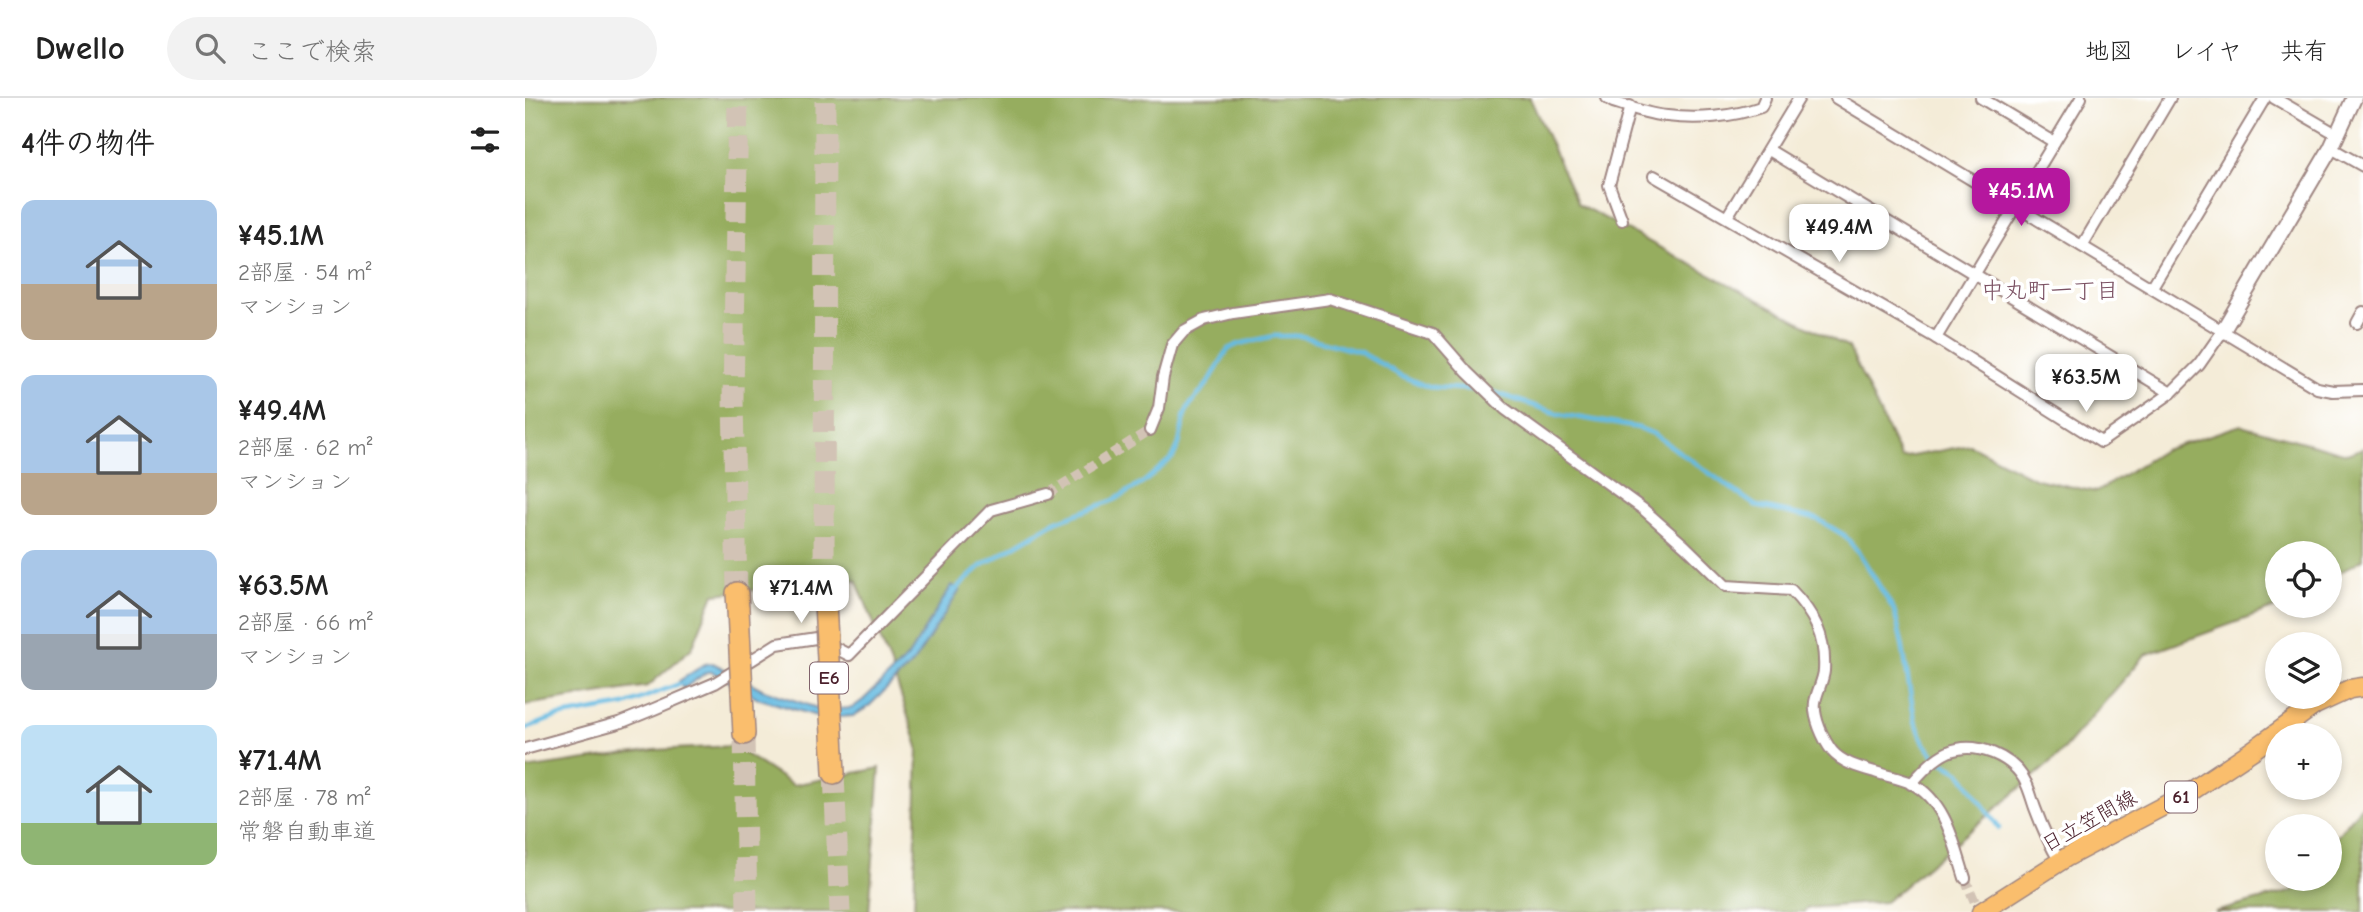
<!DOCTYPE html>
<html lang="ja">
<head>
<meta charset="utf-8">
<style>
  :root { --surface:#fff; --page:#f2f2f2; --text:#222; --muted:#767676; --line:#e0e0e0; --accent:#b5179e }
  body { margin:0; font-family:"Comic Neue","Klee One",sans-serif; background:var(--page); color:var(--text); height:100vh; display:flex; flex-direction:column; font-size:26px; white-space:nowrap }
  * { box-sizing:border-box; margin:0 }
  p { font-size:23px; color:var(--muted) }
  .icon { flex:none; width:38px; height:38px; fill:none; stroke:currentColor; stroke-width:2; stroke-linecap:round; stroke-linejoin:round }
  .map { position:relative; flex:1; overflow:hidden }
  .details { display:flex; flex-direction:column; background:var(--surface); width:525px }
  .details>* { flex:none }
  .tools { position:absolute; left:1740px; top:443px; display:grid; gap:14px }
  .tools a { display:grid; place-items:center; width:77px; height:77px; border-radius:50%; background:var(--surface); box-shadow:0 4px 10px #0003; font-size:35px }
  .price { position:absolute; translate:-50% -60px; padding:0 16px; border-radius:14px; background:#fff; color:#222; font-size:23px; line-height:46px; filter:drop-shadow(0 2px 4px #0008) }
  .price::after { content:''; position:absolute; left:50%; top:42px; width:21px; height:16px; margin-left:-10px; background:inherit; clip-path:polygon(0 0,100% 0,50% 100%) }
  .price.on { background:var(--accent); color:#fff }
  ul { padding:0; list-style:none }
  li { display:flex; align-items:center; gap:21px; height:175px; padding:0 21px }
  li span { display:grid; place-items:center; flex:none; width:196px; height:140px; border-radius:14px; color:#555 }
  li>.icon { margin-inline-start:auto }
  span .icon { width:84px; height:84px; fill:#fffc; stroke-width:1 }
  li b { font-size:30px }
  h2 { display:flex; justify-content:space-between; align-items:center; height:84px; padding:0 21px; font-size:30px }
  header { display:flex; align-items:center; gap:42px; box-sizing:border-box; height:98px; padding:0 35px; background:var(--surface); border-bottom:2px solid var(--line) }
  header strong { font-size:33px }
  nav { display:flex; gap:38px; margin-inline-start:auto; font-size:24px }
  .search { width:490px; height:63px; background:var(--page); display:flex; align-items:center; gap:18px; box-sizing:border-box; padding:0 24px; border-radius:38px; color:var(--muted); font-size:26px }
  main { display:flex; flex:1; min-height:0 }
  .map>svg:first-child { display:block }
  .forest { fill:#96ad5f; stroke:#706645; stroke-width:2 }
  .water { fill:#65bbe2; stroke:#586d86; stroke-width:2 }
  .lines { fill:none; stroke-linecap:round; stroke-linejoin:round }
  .stream { stroke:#65bbe2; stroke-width:4.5 }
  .minor-tunnel { stroke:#d2c3b5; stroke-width:10; stroke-dasharray:10 5; stroke-linecap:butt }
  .motorway-tunnel { stroke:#d2c3b5; stroke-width:21; stroke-dasharray:21 10; stroke-linecap:butt }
  .minor-casing { stroke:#9f8682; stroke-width:14 }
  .tertiary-casing { stroke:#9f8682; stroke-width:18 }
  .primary-casing { stroke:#9f8682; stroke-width:21 }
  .motorway-casing { stroke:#9f8682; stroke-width:24 }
  .minor { stroke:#fff; stroke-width:10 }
  .tertiary { stroke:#fff; stroke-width:14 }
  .primary { stroke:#fabe6d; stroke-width:18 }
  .motorway { stroke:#fabe6d; stroke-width:21 }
  .motorway-bridge-casing { stroke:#9f8682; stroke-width:24; stroke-linecap:butt }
  .motorway-bridge { stroke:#fabe6d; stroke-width:21 }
  .labels { text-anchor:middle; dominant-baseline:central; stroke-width:7; stroke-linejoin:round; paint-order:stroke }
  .shield { fill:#fff; stroke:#80626b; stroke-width:2 }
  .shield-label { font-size:19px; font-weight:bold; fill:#4a1f2b }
  .street-label { font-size:21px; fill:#4a1f2b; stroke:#fff }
  .neighbourhood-label { font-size:23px; fill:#7b5163; stroke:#fff }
</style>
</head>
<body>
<header>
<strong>Dwello</strong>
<div class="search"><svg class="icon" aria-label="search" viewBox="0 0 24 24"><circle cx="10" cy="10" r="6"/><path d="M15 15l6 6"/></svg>ここで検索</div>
<nav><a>地図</a><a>レイヤ</a><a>共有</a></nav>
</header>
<main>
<section class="details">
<h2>4件の物件<svg class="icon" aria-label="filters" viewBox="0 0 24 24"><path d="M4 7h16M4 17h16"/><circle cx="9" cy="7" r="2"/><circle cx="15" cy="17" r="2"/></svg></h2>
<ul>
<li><span style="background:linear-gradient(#a9c7e8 60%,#b9a48a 0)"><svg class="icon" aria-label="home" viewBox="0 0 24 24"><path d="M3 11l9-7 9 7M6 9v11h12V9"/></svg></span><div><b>¥45.1M</b><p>2部屋 · 54 m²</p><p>マンション</p></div></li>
<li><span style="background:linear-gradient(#a9c7e8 70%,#b9a48a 0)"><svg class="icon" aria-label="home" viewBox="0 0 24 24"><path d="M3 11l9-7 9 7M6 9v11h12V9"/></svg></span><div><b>¥49.4M</b><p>2部屋 · 62 m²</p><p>マンション</p></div></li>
<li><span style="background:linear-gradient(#a9c7e8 60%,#9aa5b1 0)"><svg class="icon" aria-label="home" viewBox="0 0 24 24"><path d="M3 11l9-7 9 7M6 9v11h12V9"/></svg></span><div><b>¥63.5M</b><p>2部屋 · 66 m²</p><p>マンション</p></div></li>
<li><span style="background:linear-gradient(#bfe0f5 70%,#8fb573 0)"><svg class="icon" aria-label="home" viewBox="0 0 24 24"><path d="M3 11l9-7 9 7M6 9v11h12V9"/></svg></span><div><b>¥71.4M</b><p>2部屋 · 78 m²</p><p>常磐自動車道</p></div></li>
</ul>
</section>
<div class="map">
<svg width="1838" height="814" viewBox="0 0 1838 814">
  <rect width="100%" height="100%" fill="#fff"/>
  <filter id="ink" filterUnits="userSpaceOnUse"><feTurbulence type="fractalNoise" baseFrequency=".0143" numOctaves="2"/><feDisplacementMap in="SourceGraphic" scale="14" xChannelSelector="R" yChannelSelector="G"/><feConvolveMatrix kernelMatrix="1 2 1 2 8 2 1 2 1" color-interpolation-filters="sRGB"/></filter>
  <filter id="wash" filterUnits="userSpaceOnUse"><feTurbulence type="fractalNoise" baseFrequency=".00686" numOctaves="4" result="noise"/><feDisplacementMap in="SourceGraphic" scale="28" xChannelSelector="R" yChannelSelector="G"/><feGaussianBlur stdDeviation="1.57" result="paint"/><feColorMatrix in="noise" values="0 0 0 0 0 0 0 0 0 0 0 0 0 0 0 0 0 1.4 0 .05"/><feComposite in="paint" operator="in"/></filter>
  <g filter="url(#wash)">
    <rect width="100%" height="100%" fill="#f4ecd8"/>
    <g class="forest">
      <path d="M0,0H1005L1053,106L1324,250L1376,360L1445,347L1511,381L1571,394L1639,352L1716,327L1822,356L1838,350V461L1804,481V455H1752V508H1756L1620,557L1532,659L1360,804L1282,810L1279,814H389L393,649L365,564L331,482L189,496L167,550L123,588L0,607Z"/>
      <path d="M208,648L268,687L355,670L344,814H0V671L129,652Z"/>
      <path d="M1838,706V814H1690L1768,793L1778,781L1804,780V748Z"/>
    </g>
    <path class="water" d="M427,487L435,492L388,565L343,609L328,618L298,620L235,601L187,574H182L158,591L154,583L180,566L188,565L239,592L298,612L327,610L338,602L382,560Z"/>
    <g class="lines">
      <g class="stream">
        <path d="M968,294L1034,316L1114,330L1129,336L1231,408L1292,421L1319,437L1334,455L1369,512L1377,545L1390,623L1400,646L1412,661L1435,674L1474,730"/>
        <path d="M428,494L456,468L530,424L589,402L619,384L648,359L654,346L660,316L664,308L684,284L703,251L714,246L749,238H776L835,254L875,277L903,289L956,292"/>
        <path d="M0,631L31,619L100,607L159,584"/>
      </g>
    </g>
  </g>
  <g filter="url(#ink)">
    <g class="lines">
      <g class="minor-tunnel">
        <path d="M523,396L625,332"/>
        <path d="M1440,780L1454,814"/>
      </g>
      <g class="motorway-tunnel">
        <path d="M299,489L300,0"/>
        <path d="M212,495L208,301L213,0"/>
        <path d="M219,636L222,814"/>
        <path d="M309,675L315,814"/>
      </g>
      <defs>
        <g id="minor">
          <path d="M1082,0L1088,4C1105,9 1124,17 1142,18C1172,22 1207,19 1236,9L1240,0"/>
          <path d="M1311,0L1792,290L1808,293L1838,292"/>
          <path d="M1456,0L1529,44"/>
          <path d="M1749,0L1813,37"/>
          <path d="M1806,50L1838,68"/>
          <path d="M1244,52L1646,295"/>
          <path d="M1129,78L1411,240L1576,344L1646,295L1674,267L1697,234"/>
          <path d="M1202,119L1274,0"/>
          <path d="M1097,122L1084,87L1105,8"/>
          <path d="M1557,148L1645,0"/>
          <path d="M1627,189L1740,0"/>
          <path d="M1832,225L1838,214"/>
          <path d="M1411,240L1556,0"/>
          <path d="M625,332L634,310L638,279L647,247L659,233L679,222L708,215L805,201L908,235L942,274L980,311L1118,411L1160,448L1201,488L1266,492C1289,516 1301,538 1299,573C1298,583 1292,593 1290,604C1288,619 1298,641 1307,653C1317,665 1336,670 1350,674C1361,678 1375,680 1386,685C1421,703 1429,746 1440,780"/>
          <path d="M0,651L97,624L129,611L190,585L252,546L291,540L324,557L466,412L523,396"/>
          <path d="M1386,686C1397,674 1408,661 1423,654C1451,642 1489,659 1501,685C1505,693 1507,702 1510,710C1517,729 1525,747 1535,764"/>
        </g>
        <path id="tertiary" d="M1697,234L1806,50L1829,0"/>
        <path id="primary" d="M1456,814L1542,759L1665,694L1728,652L1790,607L1825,591L1838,589"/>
        <g id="motorway">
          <path d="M212,495L213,511"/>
          <path d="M218,616L219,636"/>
          <path d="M308,655L309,675"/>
        </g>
      </defs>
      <use href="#minor" class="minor-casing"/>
      <use href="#tertiary" class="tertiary-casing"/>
      <use href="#primary" class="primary-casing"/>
      <use href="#motorway" class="motorway-casing"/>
      <use href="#minor" class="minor"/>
      <use href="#tertiary" class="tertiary"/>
      <use href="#primary" class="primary"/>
      <use href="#motorway" class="motorway"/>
      <defs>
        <g id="motorway-bridge">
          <path d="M300,505L308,655"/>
          <path d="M213,511L218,616"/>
        </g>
      </defs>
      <use href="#motorway-bridge" class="motorway-bridge-casing"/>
      <use href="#motorway-bridge" class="motorway-bridge"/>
    </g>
  </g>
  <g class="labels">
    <g class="shield">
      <rect x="285" y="564.5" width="38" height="31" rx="5"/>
      <rect x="1640" y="683.5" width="32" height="31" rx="5"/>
    </g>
    <g class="shield-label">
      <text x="304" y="580">E6</text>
      <text x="1656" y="699">61</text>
    </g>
    <g class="street-label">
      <text transform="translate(1564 723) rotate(-29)">日立笠間線</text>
    </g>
    <g class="neighbourhood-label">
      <text x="1525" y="192">中丸町一丁目</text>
    </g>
  </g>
</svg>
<div class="tools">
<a><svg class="icon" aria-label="locate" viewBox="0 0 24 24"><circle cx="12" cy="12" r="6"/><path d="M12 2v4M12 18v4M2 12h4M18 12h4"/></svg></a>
<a><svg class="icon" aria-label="layers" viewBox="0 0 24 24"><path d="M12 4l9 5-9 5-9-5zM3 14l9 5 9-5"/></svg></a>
<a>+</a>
<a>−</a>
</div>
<b class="price on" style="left:1496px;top:130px">¥45.1M</b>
<b class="price" style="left:1314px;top:166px">¥49.4M</b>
<b class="price" style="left:1561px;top:316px">¥63.5M</b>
<b class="price" style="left:276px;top:527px">¥71.4M</b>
</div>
</main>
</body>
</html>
